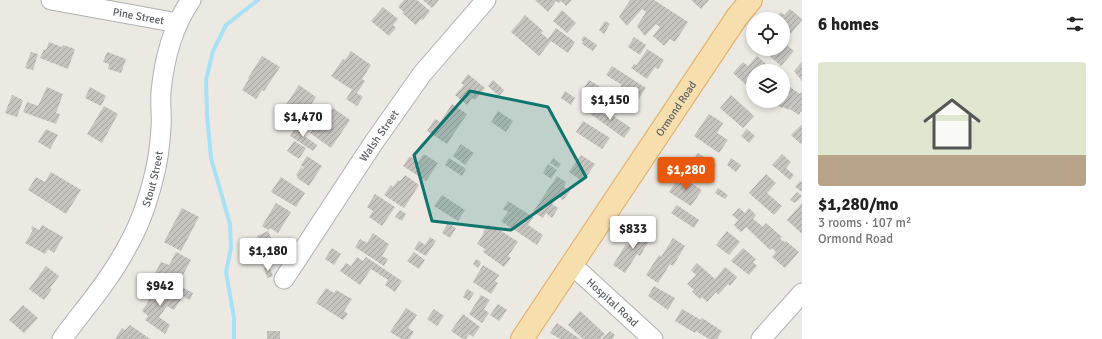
<!DOCTYPE html>
<html lang="en">
<head>
<meta charset="utf-8">
<style>
  :root { --surface:#fff; --page:#f6f6f6; --text:#222; --muted:#767676; --line:#e0e0e0; --accent:#ea580c }
  body { margin:0; font-family:Signika,sans-serif; background:var(--page); color:var(--text); height:100vh; display:flex; flex-direction:column; font-size:15px; white-space:nowrap }
  * { box-sizing:border-box; margin:0 }
  p { font-size:13px; color:var(--muted) }
  .icon { flex:none; width:22px; height:22px; fill:none; stroke:currentColor; stroke-width:2; stroke-linecap:round; stroke-linejoin:round }
  .map { position:relative; flex:1; overflow:hidden }
  .panel { display:flex; flex-direction:column; background:var(--surface); width:300px }
  .panel>* { flex:none }
  .fabs { position:absolute; left:746px; top:12px; display:grid; gap:8px }
  .fabs a { display:grid; place-items:center; width:44px; height:44px; border-radius:50%; background:var(--surface); box-shadow:0 2px 6px #0003; font-size:20px }
  .price { position:absolute; translate:-50% -34px; padding:0 9px; border-radius:4px; background:#fff; color:#222; font-size:13px; line-height:26px; filter:drop-shadow(0 1px 2px #0008) }
  .price::after { content:''; position:absolute; left:50%; top:24px; width:12px; height:9px; margin-left:-6px; background:inherit; clip-path:polygon(0 0,100% 0,50% 100%) }
  .price.selected { background:var(--accent); color:#fff }
  ul { padding:0; list-style:none }
  li { display:grid; align-content:center; gap:8px; height:212px; padding:0 16px }
  li+li { border-top:1px solid var(--line) }
  li span { display:grid; place-items:center; height:124px; border-radius:4px; color:#555 }
  li>.icon { margin-inline-start:auto }
  span .icon { width:72px; height:72px; fill:#fffc; stroke-width:1 }
  li b { font-size:17px }
  h2 { display:flex; justify-content:space-between; align-items:center; height:48px; padding:0 16px; font-size:17px }
  main { display:flex; flex:1; min-height:0 }
  .map>svg:first-child { display:block }
  .lines { fill:none; stroke-linecap:round; stroke-linejoin:round }
  .stream { stroke:#a8e1f6; stroke-width:4 }
  .building { fill:url(#building-hatch) }
  .minor-casing { stroke:#aeb1b4; stroke-width:21 }
  .major-casing { stroke:#e3ab64; stroke-width:24 }
  .minor { stroke:#fff; stroke-width:19 }
  .major { stroke:#f7dfad; stroke-width:22 }
  .marked { fill:#0f766e; fill-opacity:0.2; stroke:#0f766e; stroke-width:3; stroke-linejoin:round }
  .labels { text-anchor:middle; dominant-baseline:central; stroke-width:3.5; stroke-linejoin:round; paint-order:stroke }
  .street-label { font-size:11px; fill:#5b5f62; stroke:#fff }
</style>
</head>
<body>
<main>
<div class="map">
<svg width="802" height="339" viewBox="0 0 802 339">
  <defs>
    <pattern id="building-hatch" width="6" height="6" patternUnits="userSpaceOnUse"><rect width="6" height="6" fill="#c7c3bf"/><path d="M-1 1l2-2M0 6l6-6M5 7l2-2" fill="none" stroke="#a5a29f"/></pattern>
  </defs>
  <rect width="100%" height="100%" fill="#ece8e2"/>
  <g class="lines">
    <path class="stream" d="M234,339V318L226,272L231,248L230,224L211,158L207,115L206,80L213,51L226,25L258,0"/>
  </g>
  <g class="building">
    <path d="M404,0H417L430,11L423,20L421,19L416,25L402,13L404,12L398,7Z"/>
    <path d="M423,0H439L432,8Z"/>
    <path d="M535,0H572L566,6L561,1L559,3L556,1L548,12Z"/>
    <path d="M630,0H654L688,22L675,42L670,39L664,46L653,36L660,27L656,24L645,36L637,26L646,12L642,9L627,26L619,17Z"/>
    <path d="M691,0H709L701,9Z"/>
    <path d="M383,7L398,19L393,25L396,28L389,36L371,21Z"/>
    <path d="M790,9L802,19V20L788,37L783,33V19H775L781,12L784,15Z"/>
    <path d="M562,10L576,23L567,33L553,21Z"/>
    <path d="M525,15L543,31L541,33L548,39L556,28L575,42L568,53L551,41L539,56L511,32Z"/>
    <path d="M605,21L610,24L604,34L599,30Z"/>
    <path d="M584,36L597,45L593,51L582,44L583,41L581,40Z"/>
    <path d="M634,37L646,45L640,55L628,47Z"/>
    <path d="M49,42L62,47L63,45L75,49L68,69L40,58L44,49L46,50Z"/>
    <path d="M783,42L794,51L781,66L762,49H783Z"/>
    <path d="M647,49L664,60L658,69L655,67L647,79L631,68L634,64L637,65Z"/>
    <path d="M351,51L371,65L362,79L365,81L357,93L331,76L343,59L345,60Z"/>
    <path d="M31,52L38,54L33,70L25,68Z"/>
    <path d="M107,52L126,59L121,73L108,69L109,64L103,62Z"/>
    <path d="M262,56L280,67L264,91L262,90L256,99L242,90L249,79L248,78Z"/>
    <path d="M757,56L774,71H753V91L733,73L743,62L748,66Z"/>
    <path d="M802,62V81L794,71Z"/>
    <path d="M612,66L646,88L637,101L635,99L630,106L623,101L619,106L612,101L622,85L606,75Z"/>
    <path d="M468,74L485,88L475,100L472,98L467,105L455,95L464,85L461,83Z"/>
    <path d="M493,80L504,90L499,96L488,86Z"/>
    <path d="M589,80L605,90L598,101L582,91Z"/>
    <path d="M783,82L800,94L801,92L802,93V112L801,111L799,115L790,109L797,97L789,110L783,107L782,108L774,103L775,101H783Z"/>
    <path d="M299,85L316,97L301,120L283,109Z"/>
    <path d="M47,87L63,94L56,113L60,114L56,124L23,112L27,102L38,106Z"/>
    <path d="M90,87L106,96L101,106L85,98Z"/>
    <path d="M352,90L363,97L357,106L346,99Z"/>
    <path d="M565,91L575,98L571,105L561,98Z"/>
    <path d="M12,95L23,100L17,117L5,113Z"/>
    <path d="M731,95L754,116L743,128L720,108Z"/>
    <path d="M452,104L467,114L447,144L427,131L435,119L440,122Z"/>
    <path d="M595,104L604,110L602,113L610,118L612,115L631,128L624,138L589,113Z"/>
    <path d="M104,106L118,114L102,143L87,134Z"/>
    <path d="M333,108L350,120L331,148L310,133L320,118L324,121Z"/>
    <path d="M498,111L513,121L506,132L491,122Z"/>
    <path d="M709,114L723,123L717,133L728,140L719,153L694,136Z"/>
    <path d="M583,121L610,138L602,149L576,132Z"/>
    <path d="M801,125L802,126V142L801,144L791,135Z"/>
    <path d="M297,126L307,132L304,136L317,145L313,151L290,136Z"/>
    <path d="M46,129L58,135L50,149L38,142Z"/>
    <path d="M747,129L755,136L749,143L741,136Z"/>
    <path d="M294,141L306,148L299,159L287,151Z"/>
    <path d="M461,144L474,153L465,165L453,156Z"/>
    <path d="M698,153L716,165L705,181L686,169L690,161L692,162Z"/>
    <path d="M424,154L438,163L426,181L403,166L410,156L418,162Z"/>
    <path d="M782,154L791,162L786,168L794,175L790,180L772,165Z"/>
    <path d="M581,155L595,164L583,182L569,172Z"/>
    <path d="M307,156L322,166L309,186L297,178L298,177L296,175L301,167L303,169L304,168L301,165Z"/>
    <path d="M449,158L466,169L462,176L445,165Z"/>
    <path d="M553,158L561,164L558,168L550,163Z"/>
    <path d="M731,158L741,165L736,172L727,165Z"/>
    <path d="M548,164L557,170L551,179L543,173Z"/>
    <path d="M51,172L81,190L66,214L28,190L36,177L45,182Z"/>
    <path d="M766,174L776,183L767,193L782,206L774,215L749,193Z"/>
    <path d="M405,175L419,185L404,208L384,195L391,185L393,187L398,180L400,181Z"/>
    <path d="M557,176L566,182L564,187L570,191L563,200L558,196L552,204L558,208L552,218L546,213L543,218L533,212Z"/>
    <path d="M680,176L702,190L691,206L669,192Z"/>
    <path d="M281,177L305,193L296,207L271,192Z"/>
    <path d="M800,181L802,182V192L795,187Z"/>
    <path d="M718,188L728,195L725,199L715,193Z"/>
    <path d="M797,192L802,196L795,203L790,200Z"/>
    <path d="M375,194L395,207L382,226L369,217L373,211L367,207Z"/>
    <path d="M442,195L465,210L458,221L434,206Z"/>
    <path d="M508,201L533,217L528,225L543,235L537,245L501,221L508,212L503,209Z"/>
    <path d="M276,203L291,212L278,233L270,228L268,230L262,226Z"/>
    <path d="M802,203V234L787,220Z"/>
    <path d="M677,205L699,220L694,228L671,213Z"/>
    <path d="M182,208L199,217L181,251L164,242Z"/>
    <path d="M739,208L745,213L749,208L756,215L753,219L763,227L766,223L782,237L780,239L785,242L786,241L799,252L785,268L772,257L776,252L772,248L770,250L746,227L741,232L734,225L738,220L732,215Z"/>
    <path d="M400,210L406,214L402,221L395,217Z"/>
    <path d="M448,223L456,228L450,238L442,233Z"/>
    <path d="M42,225L63,237L54,253L48,249L45,254L25,243L33,230L31,229L32,226L39,230Z"/>
    <path d="M488,225L493,228L494,226L518,242L508,256L511,258L504,267L483,252L485,249L477,244L484,233L483,232Z"/>
    <path d="M639,228L652,236L640,256L637,254L625,273L613,265L626,244L628,246Z"/>
    <path d="M268,231L273,242L262,247L257,236Z"/>
    <path d="M727,231L740,242L729,255L716,245Z"/>
    <path d="M373,233L389,244L382,256L388,259L384,266L355,247L360,239L367,243Z"/>
    <path d="M430,237L436,241L426,256L414,249L419,241L425,245Z"/>
    <path d="M673,238L685,246L673,266L670,264L658,283L646,275L659,255L661,257Z"/>
    <path d="M332,248L341,254L334,265L325,259Z"/>
    <path d="M743,248L756,259L753,262L757,266L749,275L731,261Z"/>
    <path d="M176,252L191,260L177,286L155,273L161,262L169,265Z"/>
    <path d="M414,252L425,260L419,269L407,261Z"/>
    <path d="M357,257L363,261L366,257L402,281L395,292L385,285L388,280L371,269L360,285L340,271L346,263L351,266Z"/>
    <path d="M476,259L481,262L478,268L473,264Z"/>
    <path d="M697,263L715,279L725,267L737,277L730,286L728,284L718,295L716,292L707,302L702,297L700,299L692,292L694,290L687,284L696,275L691,270Z"/>
    <path d="M483,265L499,275L495,281L498,283L491,294L473,282Z"/>
    <path d="M46,266L59,276L50,288L52,289L44,300L29,289Z"/>
    <path d="M269,266L273,276L267,278L264,268Z"/>
    <path d="M159,284L181,299L174,310L167,306L159,317L170,325L165,334L145,320L148,316L142,311L149,300L148,299Z"/>
    <path d="M178,285L193,293L190,300L175,292Z"/>
    <path d="M654,286L675,298L668,310L648,296Z"/>
    <path d="M326,288L334,293L336,290L352,299L344,311L348,314L343,320L316,303Z"/>
    <path d="M467,289L474,293L469,301L463,297Z"/>
    <path d="M481,295L490,300L484,309L489,313L482,323L469,314Z"/>
    <path d="M498,304L507,310L499,321L490,315Z"/>
    <path d="M23,305L38,318L24,333L9,320Z"/>
    <path d="M406,308L417,315L408,328L414,332L409,339H402L390,332Z"/>
    <path d="M434,309L444,316L437,326L427,319Z"/>
    <path d="M682,309L701,320L702,318L722,331L717,339H709L696,331L695,333L675,321Z"/>
    <path d="M580,311L605,334L600,339H583L568,325Z"/>
    <path d="M463,314L480,327L473,337L469,334L466,339H463L451,331Z"/>
    <path d="M557,323L580,339H560L550,333Z"/>
    <path d="M130,325L150,339H115L122,328L125,330Z"/>
    <rect x="267" y="331" width="13" height="8"/>
    <path d="M610,331L615,335L612,339H602Z"/>
  </g>
  <g class="lines">
    <defs>
      <g id="minor">
        <path id="s1" d="M51,0L178,23"/>
        <path id="s2" d="M572,265L653,339"/>
        <path id="s3" d="M284,279L372,145L422,74L486,0"/>
        <path id="s4" d="M62,339C84,309 110,280 127,247C140,225 148,201 154,176C158,161 160,144 161,128C162,116 160,104 161,92C164,60 173,26 191,0"/>
        <path d="M761,339L802,293"/>
      </g>
      <g id="major">
        <path id="s5" d="M522,339L737,17L751,0"/>
      </g>
    </defs>
    <use href="#minor" class="minor-casing"/>
    <use href="#major" class="major-casing"/>
    <use href="#minor" class="minor"/>
    <use href="#major" class="major"/>
  </g>
  <path class="marked" d="M470,91L548,107L586,177L511,230L432,221L414,155Z"/>
  <g class="labels">
    <g class="street-label">
      <text stroke="none"><textPath href="#s1" startOffset="89">Pine Street</textPath></text>
      <text stroke="none"><textPath href="#s5" startOffset="277">Ormond Road</textPath></text>
      <text stroke="none"><textPath href="#s3" startOffset="172">Walsh Street</textPath></text>
      <text stroke="none"><textPath href="#s4" startOffset="186">Stout Street</textPath></text>
      <text stroke="none"><textPath href="#s2" startOffset="55">Hospital Road</textPath></text>
    </g>
  </g>
</svg>
<div class="fabs">
<a><svg class="icon" aria-label="locate" viewBox="0 0 24 24"><circle cx="12" cy="12" r="6"/><path d="M12 2v4M12 18v4M2 12h4M18 12h4"/></svg></a>
<a><svg class="icon" aria-label="layers" viewBox="0 0 24 24"><path d="M12 4l9 5-9 5-9-5zM3 14l9 5 9-5"/></svg></a>
</div>
<b class="price" style="left:610px;top:121px">$1,150</b>
<b class="price" style="left:303px;top:138px">$1,470</b>
<b class="price selected" style="left:686px;top:191px">$1,280</b>
<b class="price" style="left:633px;top:250px">$833</b>
<b class="price" style="left:268px;top:272px">$1,180</b>
<b class="price" style="left:160px;top:307px">$942</b>
</div>
<section class="panel">
<h2>6 homes<svg class="icon" aria-label="filters" viewBox="0 0 24 24"><path d="M4 7h16M4 17h16"/><circle cx="9" cy="7" r="2"/><circle cx="15" cy="17" r="2"/></svg></h2>
<ul>
<li><span style="background:linear-gradient(#dfe7d0 75%,#b9a48a 0)"><svg class="icon" aria-label="home" viewBox="0 0 24 24"><path d="M3 11l9-7 9 7M6 9v11h12V9"/></svg></span><div><b>$1,280/mo</b><p>3 rooms · 107 m²</p><p>Ormond Road</p></div></li>
</ul>
</section>
</main>
</body>
</html>
